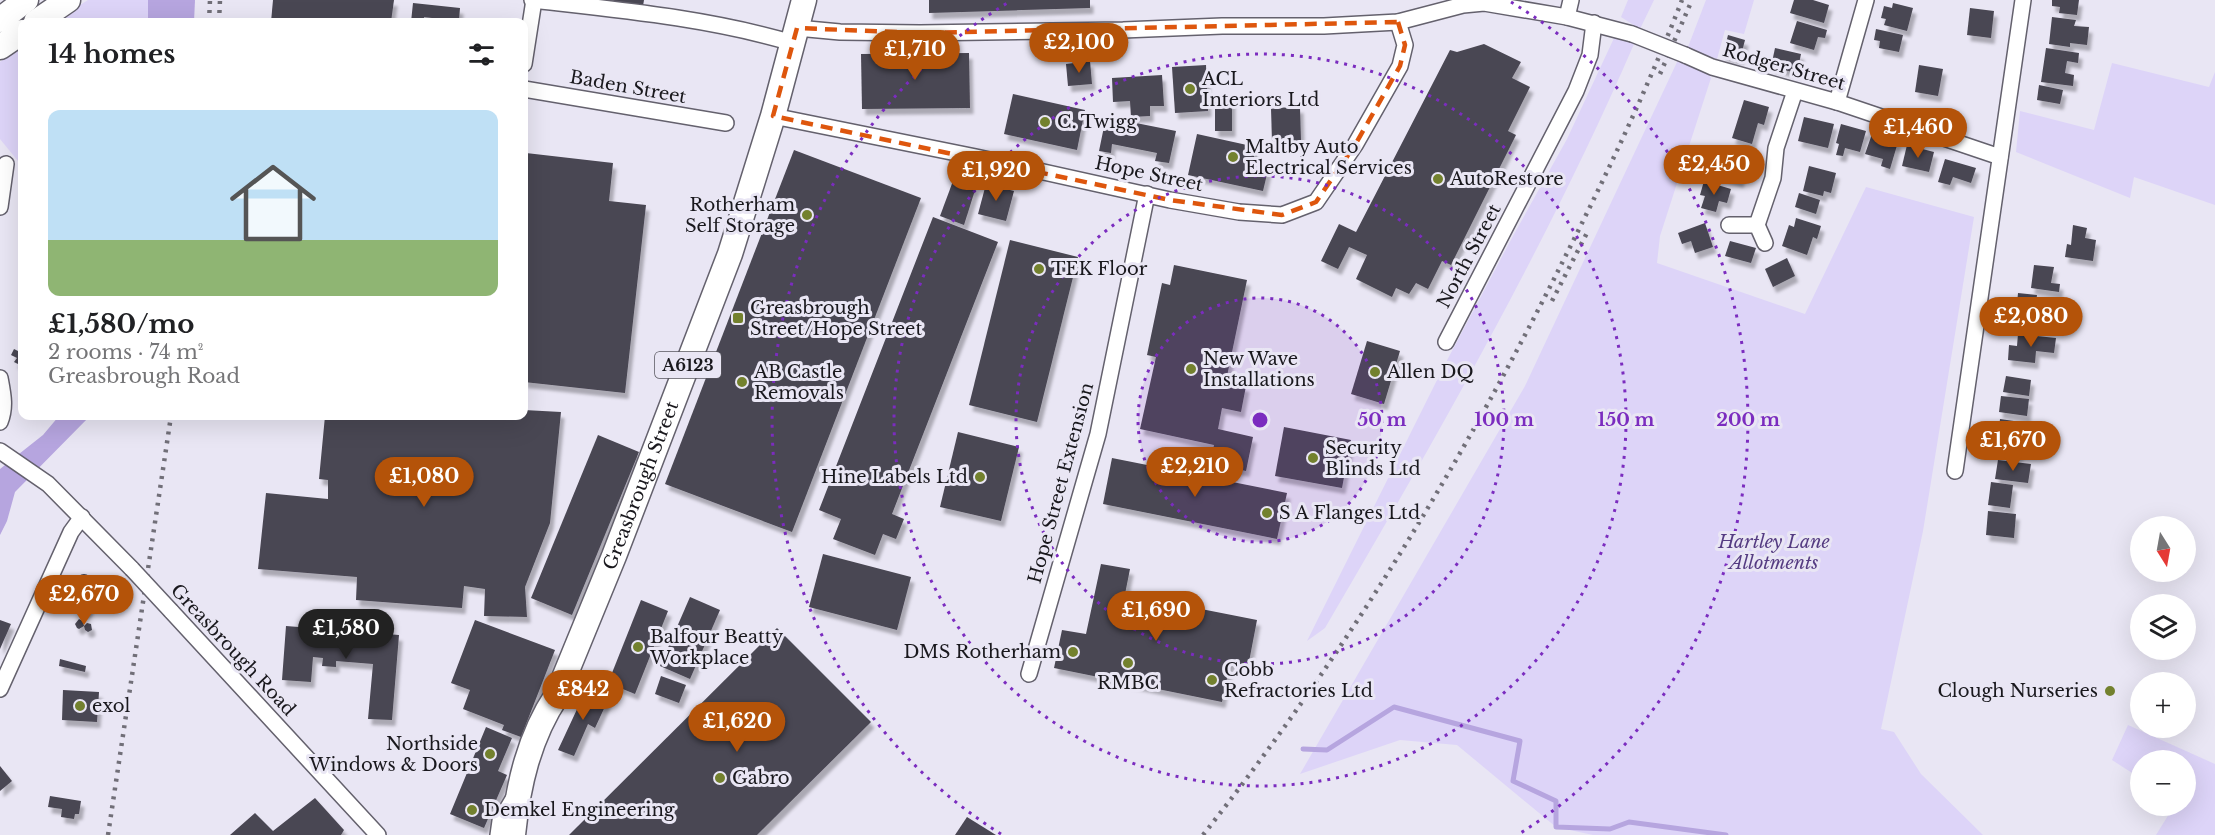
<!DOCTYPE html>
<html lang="en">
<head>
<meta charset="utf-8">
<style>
  :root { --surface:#fff; --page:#f2f2f2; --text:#202124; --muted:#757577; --line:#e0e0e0; --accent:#b45309 }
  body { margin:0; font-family:"Libre Baskerville",serif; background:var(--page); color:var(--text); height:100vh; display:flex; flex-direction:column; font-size:22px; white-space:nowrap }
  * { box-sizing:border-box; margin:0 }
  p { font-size:20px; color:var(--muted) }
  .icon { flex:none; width:33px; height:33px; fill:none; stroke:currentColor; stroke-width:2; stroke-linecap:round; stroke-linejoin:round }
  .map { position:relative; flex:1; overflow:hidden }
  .sheet { position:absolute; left:18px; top:18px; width:510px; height:402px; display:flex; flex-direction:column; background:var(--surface); border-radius:12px; box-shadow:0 6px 24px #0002 }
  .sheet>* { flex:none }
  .needle { width:39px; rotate:169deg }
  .tools { position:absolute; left:2130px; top:516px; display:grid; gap:12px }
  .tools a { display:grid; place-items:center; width:66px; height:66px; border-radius:50%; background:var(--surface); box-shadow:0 6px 24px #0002; font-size:30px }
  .price { position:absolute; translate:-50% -51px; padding:0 14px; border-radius:21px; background:var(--accent); color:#fff; font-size:20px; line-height:39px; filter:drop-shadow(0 2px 3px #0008) }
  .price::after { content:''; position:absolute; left:50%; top:36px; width:18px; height:14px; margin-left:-9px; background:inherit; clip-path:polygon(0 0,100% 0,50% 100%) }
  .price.current { background:#222; color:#fff }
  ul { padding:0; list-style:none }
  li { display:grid; align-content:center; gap:12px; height:318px; padding:0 30px }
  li+li { border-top:2px solid var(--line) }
  li span { display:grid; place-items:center; height:186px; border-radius:12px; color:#555 }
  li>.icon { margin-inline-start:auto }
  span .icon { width:108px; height:108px; fill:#fffc; stroke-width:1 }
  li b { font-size:26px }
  h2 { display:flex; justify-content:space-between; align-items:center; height:72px; padding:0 30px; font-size:26px }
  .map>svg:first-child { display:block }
  .green { fill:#ddd4f8 }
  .water { fill:#b6a5df }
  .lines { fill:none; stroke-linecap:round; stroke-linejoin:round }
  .stream { stroke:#b6a5df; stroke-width:5 }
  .building { fill:#494652; filter:url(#shadow) }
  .street-casing { stroke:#64616d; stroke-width:18 }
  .primary-casing { stroke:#64616d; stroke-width:27 }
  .street { stroke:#fff; stroke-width:15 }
  .primary { stroke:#fff; stroke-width:24 }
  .rail { stroke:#716f78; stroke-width:4.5; stroke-dasharray:3 6; stroke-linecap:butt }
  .street-bridge-casing { stroke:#64616d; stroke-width:18; stroke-linecap:butt }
  .street-bridge { stroke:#fff; stroke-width:15 }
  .marked { fill:none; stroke:#de560d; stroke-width:4.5; stroke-dasharray:12 8; stroke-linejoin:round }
  .ring { fill:none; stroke:#7b2cbf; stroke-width:3; stroke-dasharray:3 6 }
  .poi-dot { fill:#73812e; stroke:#e9e6f4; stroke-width:2 }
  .labels { text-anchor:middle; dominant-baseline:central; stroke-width:6; stroke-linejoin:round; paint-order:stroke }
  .shield { fill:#e9e6f4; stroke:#57565e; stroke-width:1.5 }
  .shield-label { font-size:16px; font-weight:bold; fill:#19181d }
  .street-label { font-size:18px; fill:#19181d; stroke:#e9e6f4 }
  .poi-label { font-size:18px; fill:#19181d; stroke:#e9e6f4; text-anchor:start }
  .park-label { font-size:18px; font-style:italic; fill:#553c82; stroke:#e9e6f4 }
  .centre { fill:#7b2cbf; stroke:#e9e6f4; stroke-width:3 }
  .ring-label { font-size:18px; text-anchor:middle; font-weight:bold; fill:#7b2cbf; stroke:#e9e6f4; stroke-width:6; stroke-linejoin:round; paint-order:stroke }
</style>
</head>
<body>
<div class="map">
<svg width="2215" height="835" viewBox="0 0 2215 835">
  <defs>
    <filter id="shadow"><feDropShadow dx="3.5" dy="6" stdDeviation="1.5" flood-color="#0004"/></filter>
  </defs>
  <rect width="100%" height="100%" fill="#e9e6f4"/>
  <g class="green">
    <path d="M88,0H148V19L115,22H54Z"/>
    <path d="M1628,0H1654L1640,29L1621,17Z"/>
    <path d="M1706,0H1754L1744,34L1725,30L1717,59L1699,53L1688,47Z"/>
    <path d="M1615,36L1624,38L1634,44C1546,247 1436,438 1325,628L1307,641L1444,366L1513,236L1567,139Z"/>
    <path d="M22,44V135L18,161L0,139V62Z"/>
    <path d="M1678,60L1707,72L1711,78L1660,236L1657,263L1805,314L1866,187L1974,217L1923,531L1881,729L1894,732L1921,774L1983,835H1593L1556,827L1457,745L1400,740L1300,774L1525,386Z"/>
    <path d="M2112,63L2209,87L2215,72V205L2134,177L2130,198L2016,152L2020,111L2094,130Z"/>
    <path d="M2128,725L2215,764V835H2156L2174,806H2186V760H2140V778L2112,760Z"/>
  </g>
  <g class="water">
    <path d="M148,0H195L194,22H148Z"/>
    <path d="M59,416H90L15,492L7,521L0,535V469L43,435Z"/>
  </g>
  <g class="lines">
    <path class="stream" d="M1303,749L1327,750L1394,707L1520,741L1513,781L1556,801V827L1610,829L1629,822L1726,835"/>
  </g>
  <g class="building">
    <path d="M273,0H394L391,22H271Z"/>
    <path d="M609,0H644L643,6Z"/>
    <path d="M929,0H1090V8L929,13Z"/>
    <path d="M1794,0H1813L1829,5L1824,23L1790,13Z"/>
    <path d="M2052,0H2079L2077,15L2059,13L2060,7L2052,6Z"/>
    <path d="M413,3L460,8L459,20L464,22H440V19L424,17V22H411Z"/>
    <path d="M1893,3L1913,8L1907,31L1884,25L1886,19L1881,18L1884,6L1892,8Z"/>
    <path d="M1970,8L1994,11L1991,38L1967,35Z"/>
    <path d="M2052,17L2076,20L2074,26L2089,27L2087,45L2070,43V47L2049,44Z"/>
    <path d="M1797,21L1827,30L1825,38L1818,37L1814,50L1790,43Z"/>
    <path d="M1876,29L1903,35L1899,52L1879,48L1880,41L1874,40Z"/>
    <path d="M1728,35L1745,40L1740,59L1723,55Z"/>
    <path d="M1484,44L1521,62L1512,78L1530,87L1508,131L1516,135L1451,265L1442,261L1428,289L1416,283L1409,294L1396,288L1392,297L1356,279L1367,255L1349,247L1338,269L1321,261L1339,224L1356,232L1450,50L1457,52Z"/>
    <path d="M1775,48L1801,54L1797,73L1771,67Z"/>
    <path d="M2046,48L2079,53L2078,63L2067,61L2065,73L2074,75L2073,86L2041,82Z"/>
    <path d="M969,53L970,108L862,109L861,54Z"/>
    <path d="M1090,61L1092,84L1068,86L1066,64Z"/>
    <path d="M1206,65L1208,111L1175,113L1172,67Z"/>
    <path d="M1919,65L1943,69L1938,96L1915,92Z"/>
    <path d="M1162,75L1164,106H1150V116L1131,117L1130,101L1113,102L1112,78Z"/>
    <path d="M2039,85L2063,90L2060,104L2037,100Z"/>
    <path d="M1013,94L1085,110L1077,150L1004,134Z"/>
    <path d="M1215,99L1232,100V131H1215Z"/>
    <path d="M1744,100L1769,107L1764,125L1758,123L1752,144L1732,138Z"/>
    <path d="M1300,107L1301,141L1272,142L1271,108Z"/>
    <path d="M1106,117L1176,131L1169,163L1155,161L1157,153L1112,144L1111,153L1099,151Z"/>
    <path d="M1804,117L1834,124L1828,148L1798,141Z"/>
    <path d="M1841,124L1866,131L1860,152L1845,148L1843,156L1836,155L1839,144L1836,143Z"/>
    <path d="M1197,134L1256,147L1252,167L1268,170L1263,191L1188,175Z"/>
    <path d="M1872,134L1898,142L1890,169L1881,166L1883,159L1865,154Z"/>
    <path d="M1907,145L1934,152L1929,172L1902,166Z"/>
    <path d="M794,150L921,198L792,532L665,484Z"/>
    <path d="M1726,150L1747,156L1740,182L1719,176Z"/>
    <path d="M526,153L613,163L609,201L646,205L625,393L524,382V177Z"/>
    <path d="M1945,159L1976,168L1971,183L1953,177L1950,185L1938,182Z"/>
    <path d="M1809,166L1836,173L1831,193L1824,191L1823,196L1803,191Z"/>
    <path d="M953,181L976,187L964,225L940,216Z"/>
    <path d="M1704,181L1731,189L1727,203L1719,201L1716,212L1701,208L1705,196L1700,195Z"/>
    <path d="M986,184L1014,191L1006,221L978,214Z"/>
    <path d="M1799,193L1820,200L1816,214L1795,207Z"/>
    <path d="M933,217L998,242L892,514L904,519L896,539L883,534L875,555L833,539L841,519L819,510Z"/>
    <path d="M1796,218L1821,226L1817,239L1813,237L1807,255L1782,246L1789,225L1794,227Z"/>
    <path d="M1705,223L1713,247L1695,253L1691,241L1682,244L1678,233Z"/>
    <path d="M2073,225L2087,228L2085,238L2096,240L2093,261L2065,257L2067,244L2071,245Z"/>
    <path d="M1010,240L1078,257L1037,422L969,405Z"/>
    <path d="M1730,241L1756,248L1751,263L1725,256Z"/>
    <path d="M1787,258L1795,276L1773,287L1765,269Z"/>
    <path d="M1174,265L1247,280L1226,381L1246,386L1241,412L1222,408L1218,429L1253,437L1246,471L1210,463L1214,445L1140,429L1156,357L1147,355L1162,283L1170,285Z"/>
    <path d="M2034,265L2054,267L2051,283L2060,284L2059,292L2031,288Z"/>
    <path d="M2018,293L2037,295L2036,303L2042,304L2040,328L2015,326Z"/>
    <path d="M2018,334L2056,338L2054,353L2036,351L2035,363L2008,360L2009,345L2017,346Z"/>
    <path d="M1367,341L1400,351L1384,404L1351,394Z"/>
    <path d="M14,349L22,353V366L14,362L17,358L11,355Z"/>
    <path d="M2006,376L2031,380L2029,396L2003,392Z"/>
    <path d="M2001,396L2029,399L2027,416L1999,412Z"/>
    <path d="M524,410L561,412L550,523L525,587L527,617L484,616L485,589L464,586L462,608L356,600L357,577L258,569L266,493L328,499V480L319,479L325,416H524Z"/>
    <path d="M2000,419L2035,424L2032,452L2020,451V455L1996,452Z"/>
    <path d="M1284,427L1351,440L1342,488L1275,476Z"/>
    <path d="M958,432L1019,447L1001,521L940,507Z"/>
    <path d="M598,435L639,452L572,615L531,598Z"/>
    <path d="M1112,458L1287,493L1277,539L1103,504Z"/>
    <path d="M1998,460L2031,464L2028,483L1995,479Z"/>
    <path d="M1991,482L2013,485L2010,508L1988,505Z"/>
    <path d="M1988,511L2016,514L2014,538L1986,535Z"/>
    <path d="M823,554L911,577L897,630L809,607Z"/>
    <path d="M1101,564L1130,569L1125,594L1257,620L1248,667L1230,664L1222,702L1054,668L1062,630L1086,634Z"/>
    <circle cx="84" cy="581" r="7"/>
    <circle cx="70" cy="592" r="7"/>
    <path d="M690,597L720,610L690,679L660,666Z"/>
    <circle cx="83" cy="606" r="7"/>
    <path d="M641,600L668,611L635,694L608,683Z"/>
    <path d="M79,619L83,621L84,626L87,623L91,624L92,630L88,632L85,630L84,626L79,629L77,628L75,624Z"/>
    <path d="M0,620L11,624L0,649Z"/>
    <path d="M475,620L555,650L521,737L502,730L504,725L463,709L470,690L451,683Z"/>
    <path d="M286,626L399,635L392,720L368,719L373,664L336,661V667L322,666L323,658L313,657L311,682L282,680Z"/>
    <path d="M777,628L871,722L757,835H569Z"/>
    <path d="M60,659L86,666L85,672L59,666Z"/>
    <path d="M661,676L686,685L679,703L655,694Z"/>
    <path d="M63,690L99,692L97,722L62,720Z"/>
    <path d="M586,690L608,700L595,728L588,724L574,756L558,750Z"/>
    <path d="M486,727L512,738L498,771L507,775L484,828L450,814Z"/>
    <path d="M0,766L12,781L0,791Z"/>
    <path d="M50,796L81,801L79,814H75L74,819L61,817L62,809L48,807Z"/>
    <path d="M315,798L344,830L341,835H230L255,813L273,831Z"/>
    <path d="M967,817L996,835H955Z"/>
  </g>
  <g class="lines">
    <defs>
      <g id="street">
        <path d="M532,0C620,10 708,18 793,43"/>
        <path d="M1567,17L1571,0"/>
        <path d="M797,28L840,32L920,33L1123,30L1222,26H1324L1398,22L1463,5L1484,3L1567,17L1632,34"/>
        <path d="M1685,55L1712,67L1837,102L2000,157"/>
        <path d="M524,64L534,0"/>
        <path d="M524,89L726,123"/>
        <path d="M1837,102L1866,0"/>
        <path d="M773,116L976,157L1170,200L1239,212L1282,215L1316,202L1355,145L1400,66L1405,45L1398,22"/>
        <path d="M0,207L6,164"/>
        <path d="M1729,225H1757L1765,243"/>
        <path d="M1757,225L1773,178L1776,148L1795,91"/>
        <path d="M1446,342L1576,91L1590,55L1594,23"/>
        <path d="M0,378C3,394 6,407 0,422"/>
        <path d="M0,451L48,484L132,569"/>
        <path d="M1955,471L2023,0"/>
        <path d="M171,611L378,835"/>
        <path d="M1029,674L1098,434L1147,194"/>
        <path d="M0,689L71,532L82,517"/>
        <path d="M498,835L500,821L513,799"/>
      </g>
      <g id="primary">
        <path d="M0,20L26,0"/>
        <path d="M36,22L68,0"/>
        <path d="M0,47L22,32"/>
        <path id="s1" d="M513,835C518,785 529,737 557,695L614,556L730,254L773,116L804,0"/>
      </g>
    </defs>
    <use href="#street" class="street-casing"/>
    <use href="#primary" class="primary-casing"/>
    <use href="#street" class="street"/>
    <use href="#primary" class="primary"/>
    <g class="rail">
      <path d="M209,22L210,0"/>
      <path d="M219,22L220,0"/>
      <path d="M1660,74L1692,0"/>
      <path d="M1552,301L1589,229"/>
      <path d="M108,835L171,416"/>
      <path d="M1203,835C1343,658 1460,466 1561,265C1605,178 1647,90 1682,0"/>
    </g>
    <defs>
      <g id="street-bridge">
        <path d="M1632,34L1685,55"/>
        <path d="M132,569L171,611"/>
      </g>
    </defs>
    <use href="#street-bridge" class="street-bridge-casing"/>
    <use href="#street-bridge" class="street-bridge"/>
  </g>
  <path class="marked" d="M1398,22L1405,45L1400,66L1355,145L1316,202L1282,215L1170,200L773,116L797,28L920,33Z"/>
  <circle cx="1260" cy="420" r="122" fill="#7b2cbf" fill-opacity=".12"/>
  <g class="ring">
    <circle cx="1260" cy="420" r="122"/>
    <circle cx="1260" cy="420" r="244"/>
    <circle cx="1260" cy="420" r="366"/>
    <path d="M1001 834A488 488 0 0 1 1009 2M1511 2A488 488 0 0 1 1519 834"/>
  </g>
  <g class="poi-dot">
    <circle cx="1190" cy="89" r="6"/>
    <circle cx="1045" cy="122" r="6"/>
    <circle cx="1233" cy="157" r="6"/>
    <circle cx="1438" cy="179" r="6"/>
    <circle cx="807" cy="215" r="6"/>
    <circle cx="1039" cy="269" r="6"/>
    <rect x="732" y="312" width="12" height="12" rx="3"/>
    <circle cx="1191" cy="369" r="6"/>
    <circle cx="1375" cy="372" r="6"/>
    <circle cx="742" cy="382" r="6"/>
    <circle cx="1313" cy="458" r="6"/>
    <circle cx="980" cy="477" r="6"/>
    <circle cx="1267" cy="513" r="6"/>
    <circle cx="638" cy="647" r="6"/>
    <circle cx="1073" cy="652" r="6"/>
    <circle cx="1128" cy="663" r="6"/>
    <circle cx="1212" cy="680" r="6"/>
    <circle cx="2110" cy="691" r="6"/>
    <circle cx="80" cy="706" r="6"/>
    <circle cx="490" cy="754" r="6"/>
    <circle cx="720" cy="778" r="6"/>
    <circle cx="472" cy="810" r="6"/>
  </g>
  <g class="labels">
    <rect class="shield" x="655" y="352" width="66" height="26" rx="4.5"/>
    <g class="shield-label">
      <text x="688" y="365">A6123</text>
    </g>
    <g class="street-label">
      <text transform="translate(1784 67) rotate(16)">Rodger Street</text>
      <text transform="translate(628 87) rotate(10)">Baden Street</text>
      <text transform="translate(1149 174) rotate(12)">Hope Street</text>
      <text transform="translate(1469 256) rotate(-62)">North Street</text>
      <text transform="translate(1061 483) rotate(-75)">Hope Street Extension</text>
      <text stroke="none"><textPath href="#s1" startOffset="374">Greasbrough Street</textPath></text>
      <text transform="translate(233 650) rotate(47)">Greasbrough Road</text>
    </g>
    <g class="poi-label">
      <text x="1202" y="79">ACL<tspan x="1202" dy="21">Interiors Ltd</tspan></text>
      <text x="1057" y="122">C. Twigg</text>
      <text x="1245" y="147">Maltby Auto<tspan x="1245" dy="21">Electrical Services</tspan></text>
      <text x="1450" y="179">AutoRestore</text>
      <text x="795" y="205" text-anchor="end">Rotherham<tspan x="795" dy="21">Self Storage</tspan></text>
      <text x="1051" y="269">TEK Floor</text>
      <text x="750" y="308">Greasbrough<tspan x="750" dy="21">Street/Hope Street</tspan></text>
      <text x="1203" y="359">New Wave<tspan x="1203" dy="21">Installations</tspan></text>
      <text x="754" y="372">AB Castle<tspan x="754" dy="21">Removals</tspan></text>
      <text x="1387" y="372">Allen DQ</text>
      <text x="1325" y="448">Security<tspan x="1325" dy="21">Blinds Ltd</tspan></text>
      <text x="968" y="477" text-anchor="end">Hine Labels Ltd</text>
      <text x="1279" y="513">S A Flanges Ltd</text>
      <text x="650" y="637">Balfour Beatty<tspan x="650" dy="21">Workplace</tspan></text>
      <text x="1061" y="652" text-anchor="end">DMS Rotherham</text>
      <text x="1224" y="670">Cobb<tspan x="1224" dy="21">Refractories Ltd</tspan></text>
      <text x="1128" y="683" text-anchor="middle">RMBC</text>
      <text x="2098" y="691" text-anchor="end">Clough Nurseries</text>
      <text x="92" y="706">exol</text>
      <text x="478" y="744" text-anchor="end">Northside<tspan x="478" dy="21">Windows &amp; Doors</tspan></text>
      <text x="732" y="778">Gabro</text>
      <text x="484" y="810">Demkel Engineering</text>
    </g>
    <g class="park-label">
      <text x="1774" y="542">Hartley Lane<tspan x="1774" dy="21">Allotments</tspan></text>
    </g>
  </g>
  <circle cx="1260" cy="420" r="9" class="centre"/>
  <g class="ring-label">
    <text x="1382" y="426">50 m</text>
    <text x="1504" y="426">100 m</text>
    <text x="1626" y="426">150 m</text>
    <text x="1748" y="426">200 m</text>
  </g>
</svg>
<div class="tools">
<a><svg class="needle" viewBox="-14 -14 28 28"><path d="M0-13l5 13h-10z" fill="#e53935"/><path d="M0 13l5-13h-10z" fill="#757577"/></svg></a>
<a><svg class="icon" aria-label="layers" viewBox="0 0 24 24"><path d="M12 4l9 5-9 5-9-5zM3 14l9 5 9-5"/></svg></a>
<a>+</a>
<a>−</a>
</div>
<b class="price" style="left:1079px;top:74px">£2,100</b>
<b class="price" style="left:915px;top:81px">£1,710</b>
<b class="price" style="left:1918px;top:159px">£1,460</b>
<b class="price" style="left:1714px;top:196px">£2,450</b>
<b class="price" style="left:996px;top:202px">£1,920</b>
<b class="price" style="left:2031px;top:348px">£2,080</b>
<b class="price" style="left:2013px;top:472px">£1,670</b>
<b class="price" style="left:1195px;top:498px">£2,210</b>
<b class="price" style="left:424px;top:508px">£1,080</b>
<b class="price" style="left:84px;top:626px">£2,670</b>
<b class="price" style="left:1156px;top:642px">£1,690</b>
<b class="price current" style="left:346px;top:660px">£1,580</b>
<b class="price" style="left:583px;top:721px">£842</b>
<b class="price" style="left:737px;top:753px">£1,620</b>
<section class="sheet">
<h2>14 homes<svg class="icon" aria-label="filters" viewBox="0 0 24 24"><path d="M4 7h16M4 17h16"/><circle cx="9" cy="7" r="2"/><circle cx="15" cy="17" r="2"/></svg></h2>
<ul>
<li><span style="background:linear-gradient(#bfe0f5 70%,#8fb573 0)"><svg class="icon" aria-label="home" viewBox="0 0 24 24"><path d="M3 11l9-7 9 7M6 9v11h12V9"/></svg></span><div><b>£1,580/mo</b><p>2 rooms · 74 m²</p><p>Greasbrough Road</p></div></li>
</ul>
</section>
</div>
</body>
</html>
